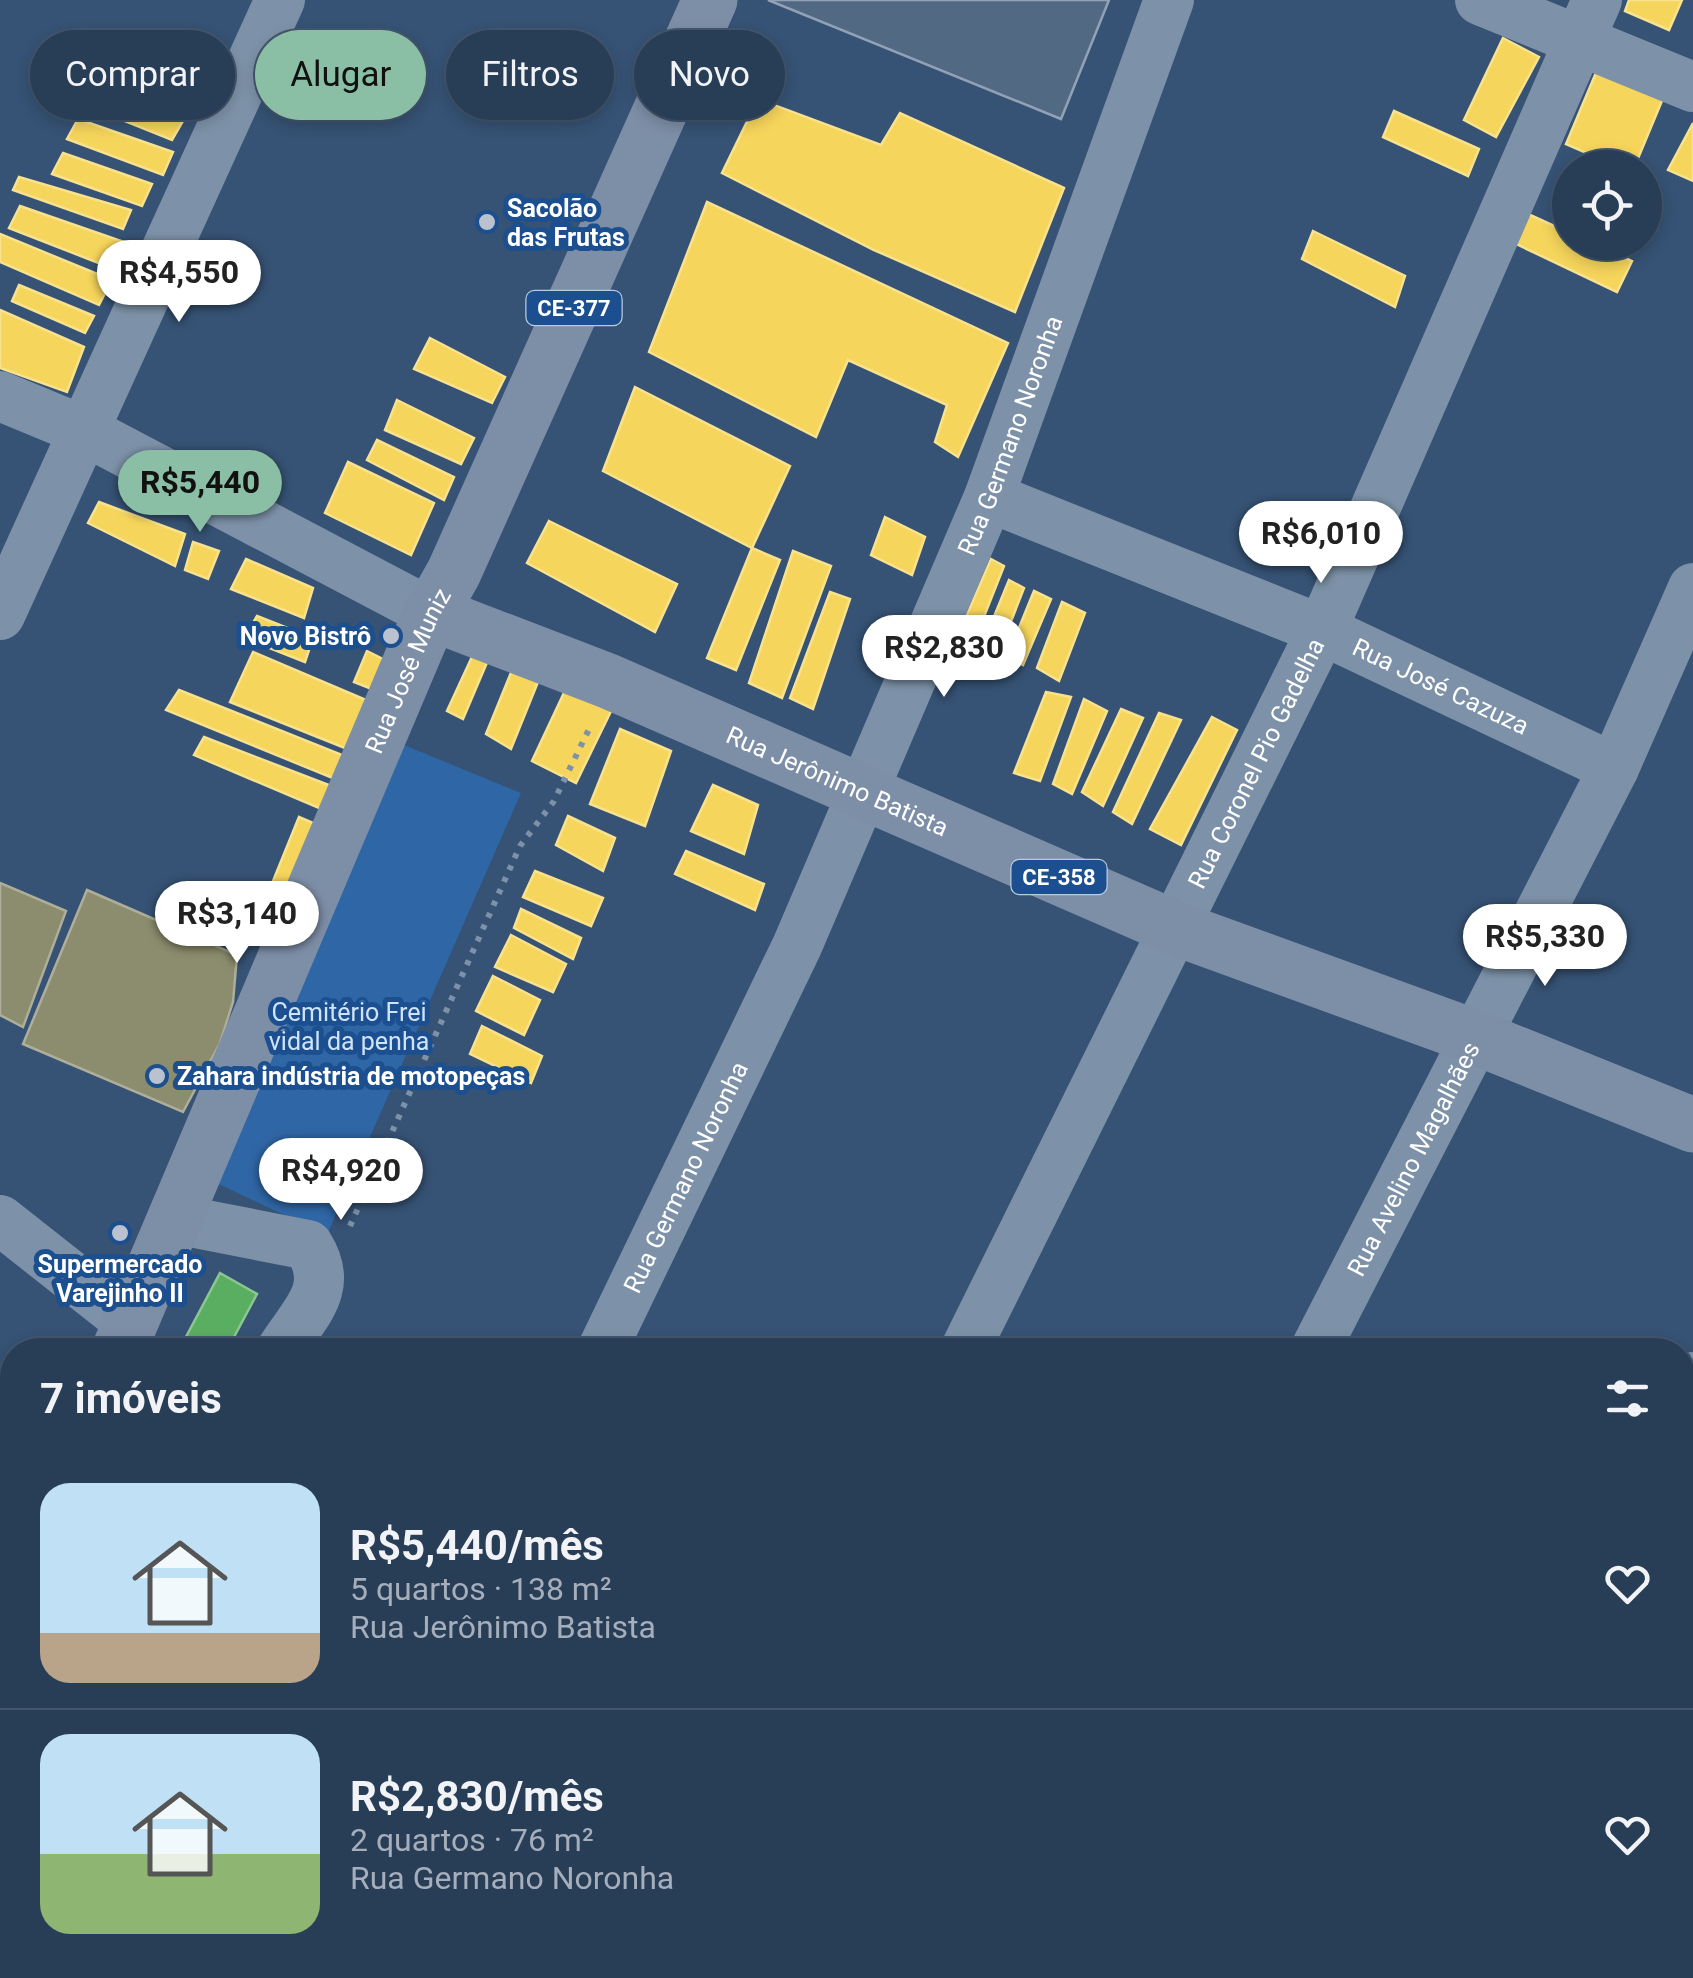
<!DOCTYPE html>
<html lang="pt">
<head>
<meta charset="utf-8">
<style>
  :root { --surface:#283e57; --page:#30455d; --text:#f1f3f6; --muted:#a5aeba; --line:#44576d; --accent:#8abfa5 }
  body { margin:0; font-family:Roboto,sans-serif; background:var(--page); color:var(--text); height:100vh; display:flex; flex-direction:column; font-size:38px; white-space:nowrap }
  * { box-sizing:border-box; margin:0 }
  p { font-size:32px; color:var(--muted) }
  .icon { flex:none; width:55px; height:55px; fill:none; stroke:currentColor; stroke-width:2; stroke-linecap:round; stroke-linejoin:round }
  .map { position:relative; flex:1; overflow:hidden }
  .side { position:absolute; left:0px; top:1338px; width:1695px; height:642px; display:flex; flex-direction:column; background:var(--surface); border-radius:40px 40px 0 0; box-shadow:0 5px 15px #0003,0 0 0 2px var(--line) }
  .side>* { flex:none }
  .hud { position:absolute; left:30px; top:30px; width:1000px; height:90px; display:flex; gap:20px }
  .buttons { position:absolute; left:1552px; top:150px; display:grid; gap:20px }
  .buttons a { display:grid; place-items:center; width:110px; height:110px; border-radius:50%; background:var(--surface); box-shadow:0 5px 15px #0003,0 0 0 2px var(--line); font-size:50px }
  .price { position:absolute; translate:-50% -85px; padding:0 22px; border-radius:35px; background:#fff; color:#222; font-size:32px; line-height:65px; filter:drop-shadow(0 2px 5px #0008) }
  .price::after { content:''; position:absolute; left:50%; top:60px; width:30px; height:22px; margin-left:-15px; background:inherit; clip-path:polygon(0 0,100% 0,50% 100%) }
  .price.active { background:var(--accent); color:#111 }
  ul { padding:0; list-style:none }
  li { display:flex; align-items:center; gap:30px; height:250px; padding:0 40px }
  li+li { border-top:2px solid var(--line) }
  li span { display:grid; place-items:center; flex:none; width:280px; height:200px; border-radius:30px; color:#555 }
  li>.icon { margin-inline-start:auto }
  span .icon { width:120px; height:120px; fill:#fffc; stroke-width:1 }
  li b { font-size:42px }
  h2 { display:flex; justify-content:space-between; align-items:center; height:120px; padding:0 40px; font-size:42px }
  .pill { padding:0 35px; border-radius:45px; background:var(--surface); box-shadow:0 5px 15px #0003,0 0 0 2px var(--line); font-size:35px; line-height:90px }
  .pill.active { background:var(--accent); color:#111 }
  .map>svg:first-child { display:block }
  .green { fill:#2f66a5 }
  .homes { fill:#f6d55c; stroke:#f9e28d; stroke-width:2.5 }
  .public { fill:#5aae61; stroke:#8cc690; stroke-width:2.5 }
  .industry { fill:#8c8c6e; stroke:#aeae9a; stroke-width:2.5 }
  .building { fill:#526984; stroke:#92a2b6; stroke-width:2.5 }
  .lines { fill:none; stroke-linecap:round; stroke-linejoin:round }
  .path { stroke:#7d92a8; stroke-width:6; stroke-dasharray:5 8; stroke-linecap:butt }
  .minor { stroke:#7d92a8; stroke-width:50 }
  .major { stroke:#7d8ea7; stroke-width:55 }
  .poi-dot { fill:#b9c2ce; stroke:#1b4f8f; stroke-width:4 }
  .labels { text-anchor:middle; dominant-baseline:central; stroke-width:10; stroke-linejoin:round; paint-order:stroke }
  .shield { fill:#1b4f8f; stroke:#bbcadd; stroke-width:2.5 }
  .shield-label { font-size:22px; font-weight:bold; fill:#fff }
  .poi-label { font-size:25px; font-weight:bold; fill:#fff; stroke:#1b4f8f; text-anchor:start }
  .street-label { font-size:25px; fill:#fff; stroke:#1b4f8f }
  .park-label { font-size:25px; fill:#cfe3fa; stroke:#1b4f8f }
</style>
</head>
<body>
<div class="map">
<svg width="1693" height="1978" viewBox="0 0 1693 1978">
  <rect width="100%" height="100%" fill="#365274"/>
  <g class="green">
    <path d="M404,745L521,793L327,1235L212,1181Z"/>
    <path d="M12,1649V1803L0,1825V1665Z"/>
  </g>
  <g class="homes">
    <path d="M1629,0H1682L1669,30L1625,11Z"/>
    <path d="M144,35L216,59L206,86L134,54Z"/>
    <path d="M1503,38L1539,57L1496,137L1464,120Z"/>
    <path d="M128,65L188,90L180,107L119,87Z"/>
    <path d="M1598,68L1664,96L1634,168H1621L1566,144Z"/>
    <path d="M116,99L183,121L172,140L107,114Z"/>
    <path d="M758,99L881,145L900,113L1064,188L1015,312L874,250L722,173Z"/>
    <path d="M1394,111L1479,149L1468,176L1383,137Z"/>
    <path d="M78,119L173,152L163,175L67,139Z"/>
    <path d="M1693,123V181L1668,170Z"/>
    <path d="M63,153L152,184L142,206L52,174Z"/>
    <path d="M19,177L131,210L123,229L13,190Z"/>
    <path d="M707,202L1008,343L958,457L935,442L947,405L848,360L816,437L649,352Z"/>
    <path d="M20,206L124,242L114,269L9,228Z"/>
    <path d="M1528,214L1570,233V242H1591L1632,261L1617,292L1514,243Z"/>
    <path d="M1313,231L1405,276L1395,307L1302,259Z"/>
    <path d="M0,234L112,280L99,305L0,262Z"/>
    <path d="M19,285L94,316L85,333L12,301Z"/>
    <path d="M0,310L84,347L67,392L0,368Z"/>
    <path d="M430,338L505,377L492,403L414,369Z"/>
    <path d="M635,387L790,466L752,548L603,471Z"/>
    <path d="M397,400L474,438L461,464L385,430Z"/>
    <path d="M377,440L454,477L444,500L367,460Z"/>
    <path d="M348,462L434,503L411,555L325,513Z"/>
    <path d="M99,502L185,534L175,566L88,523Z"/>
    <path d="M885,517L925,537L912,575L871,555Z"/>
    <path d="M549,521L677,584L655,632L527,563Z"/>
    <path d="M193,542L219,551L208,579L185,570Z"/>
    <path d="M752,548L780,560L736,670L707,658Z"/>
    <path d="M793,551L831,566L782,698L749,683Z"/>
    <path d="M246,559L313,588L304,618L231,589Z"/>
    <path d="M991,559L1004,566L974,642L959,633Z"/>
    <path d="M1009,580L1024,588L998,655L982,646Z"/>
    <path d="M1034,591L1051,599L1023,665L1007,657Z"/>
    <path d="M830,592L850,599L813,709L790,698Z"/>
    <path d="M1062,602L1085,613L1059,681L1037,668Z"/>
    <path d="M257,616L313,638L305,662L244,638Z"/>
    <path d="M477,646L491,653L463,719L447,711Z"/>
    <path d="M367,651L409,672L397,699L354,682Z"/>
    <path d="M253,652L366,700L350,750L230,702Z"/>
    <path d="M517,658L542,672L511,749L486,734Z"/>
    <path d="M569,682L616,701L576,783L532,761Z"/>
    <path d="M179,690L352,759L345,783L166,710Z"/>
    <path d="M1046,692L1071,697L1040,781L1014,773Z"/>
    <path d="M1084,699L1107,711L1072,794L1053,784Z"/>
    <path d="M1121,709L1143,718L1103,806L1082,792Z"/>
    <path d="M1159,713L1181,720L1132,824L1113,812Z"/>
    <path d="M1212,717L1237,730L1181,845L1150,829Z"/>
    <path d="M620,729L671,751L645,826L590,804Z"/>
    <path d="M204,737L339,789L326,811L194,755Z"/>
    <path d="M713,785L758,805L744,854L691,831Z"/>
    <path d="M568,816L615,838L603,871L556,845Z"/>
    <path d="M299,817L320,826L281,933L256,923Z"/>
    <path d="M686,851L764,884L755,910L675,874Z"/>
    <path d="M535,871L603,898L591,926L523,897Z"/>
    <path d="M521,909L581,938L573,959L514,928Z"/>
    <path d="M511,935L566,964L553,992L495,967Z"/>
    <path d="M493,976L540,1000L524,1035L476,1011Z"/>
    <path d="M482,1026L542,1056L531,1083L470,1054Z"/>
    <path d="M0,1424L12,1433L0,1451Z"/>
    <path d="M1682,1896L1693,1901V1944L1680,1978H1643L1646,1968H1682Z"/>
    <path d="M1431,1968H1476L1471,1978H1426Z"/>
    <path d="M1489,1968H1526L1521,1978H1484Z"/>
    <path d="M1563,1968H1619L1614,1978H1583Z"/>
  </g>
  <path class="public" d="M220,1273L257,1294L227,1350H179Z"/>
  <g class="industry">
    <path d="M0,883L66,911L23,1027L0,1015Z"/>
    <path d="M87,890L237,955L233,1002L220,1043L183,1112L23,1044Z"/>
  </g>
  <path class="building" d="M768,0H1109L1061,119Z"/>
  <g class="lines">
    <path class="path" d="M350,1226L520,846L554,801L591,725"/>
    <g class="minor">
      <path d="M1480,0L1693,87"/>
      <path d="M0,396L87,432L431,613"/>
      <path id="s1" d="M989,497L1322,630L1614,768"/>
      <path d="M0,615L280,0"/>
      <path d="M175,1219L308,1245C336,1289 305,1312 281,1350"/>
      <path d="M0,1220L132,1324"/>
      <path id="s2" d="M602,1350L797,946L989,497L1169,0"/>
      <path id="s3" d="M965,1350L1322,630L1597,0"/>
      <path id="s4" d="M1315,1350L1614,768L1693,588"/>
      <path d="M1682,1398L1693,1377"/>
      <path d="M0,1861L12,1837"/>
      <path d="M1247,1968L1268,1978"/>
      <path d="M314,1978L318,1968"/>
      <path d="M657,1978L662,1968"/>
      <path d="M996,1978L1001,1968"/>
      <path d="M1395,1978L1400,1968"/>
    </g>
    <g class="major">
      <path id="s5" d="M431,613L608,681L1175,928L1475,1037L1693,1125"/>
      <path id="s6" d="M119,1350L431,613L454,572L710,0"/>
      <path d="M0,1548L12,1531"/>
    </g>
  </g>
  <g class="poi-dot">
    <circle cx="487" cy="222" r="10"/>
    <circle cx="391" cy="636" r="10"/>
    <circle cx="157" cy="1076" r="10"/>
    <circle cx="120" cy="1233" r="10"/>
  </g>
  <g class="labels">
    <g class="shield">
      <rect x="526.5" y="291" width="95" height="34" rx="8"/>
      <rect x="1011.5" y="860" width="95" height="34" rx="8"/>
    </g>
    <g class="shield-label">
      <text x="574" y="308">CE-377</text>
      <text x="1059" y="877">CE-358</text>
    </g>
    <g class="poi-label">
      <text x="507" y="208">Sacolão<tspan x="507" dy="29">das Frutas</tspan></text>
      <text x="371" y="636" text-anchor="end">Novo Bistrô</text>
      <text x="177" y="1076">Zahara indústria de motopeças</text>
      <text x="120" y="1264" text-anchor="middle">Supermercado<tspan x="120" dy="29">Varejinho II</tspan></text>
    </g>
    <g class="street-label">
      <text stroke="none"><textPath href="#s2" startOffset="1002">Rua Germano Noronha</textPath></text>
      <text stroke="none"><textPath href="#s6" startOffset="738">Rua José Muniz</textPath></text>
      <text stroke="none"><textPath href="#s1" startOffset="490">Rua José Cazuza</textPath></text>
      <text stroke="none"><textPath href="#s3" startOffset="655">Rua Coronel Pio Gadelha</textPath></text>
      <text stroke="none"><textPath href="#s5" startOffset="440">Rua Jerônimo Batista</textPath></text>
      <text stroke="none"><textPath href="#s4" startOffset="215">Rua Avelino Magalhães</textPath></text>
      <text stroke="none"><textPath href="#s2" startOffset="192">Rua Germano Noronha</textPath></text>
    </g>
    <g class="park-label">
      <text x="349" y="1012">Cemitério Frei<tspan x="349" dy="29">vidal da penha</tspan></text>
    </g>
  </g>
</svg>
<div class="buttons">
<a><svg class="icon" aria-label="locate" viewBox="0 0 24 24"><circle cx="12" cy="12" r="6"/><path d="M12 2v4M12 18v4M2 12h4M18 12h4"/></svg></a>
</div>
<b class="price" style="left:179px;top:325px">R$4,550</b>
<b class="price active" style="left:200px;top:535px">R$5,440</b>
<b class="price" style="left:1321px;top:586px">R$6,010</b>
<b class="price" style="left:944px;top:700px">R$2,830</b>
<b class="price" style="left:237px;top:966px">R$3,140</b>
<b class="price" style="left:1545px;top:989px">R$5,330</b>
<b class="price" style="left:341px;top:1223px">R$4,920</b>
<div class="hud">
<a class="pill">Comprar</a>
<a class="pill active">Alugar</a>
<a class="pill">Filtros</a>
<a class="pill">Novo</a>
</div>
<section class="side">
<h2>7 imóveis<svg class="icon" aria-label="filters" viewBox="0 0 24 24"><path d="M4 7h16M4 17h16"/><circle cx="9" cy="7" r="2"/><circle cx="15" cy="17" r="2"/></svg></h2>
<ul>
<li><span style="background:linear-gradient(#bfe0f5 75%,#b9a48a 0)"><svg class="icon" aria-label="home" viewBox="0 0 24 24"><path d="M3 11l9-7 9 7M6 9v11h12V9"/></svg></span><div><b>R$5,440/mês</b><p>5 quartos · 138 m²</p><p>Rua Jerônimo Batista</p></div><svg class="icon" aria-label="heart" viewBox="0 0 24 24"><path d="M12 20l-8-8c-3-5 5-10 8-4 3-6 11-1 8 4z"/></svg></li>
<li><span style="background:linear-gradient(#bfe0f5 60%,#8fb573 0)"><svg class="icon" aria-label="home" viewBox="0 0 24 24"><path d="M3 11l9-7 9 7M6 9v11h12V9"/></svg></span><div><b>R$2,830/mês</b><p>2 quartos · 76 m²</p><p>Rua Germano Noronha</p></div><svg class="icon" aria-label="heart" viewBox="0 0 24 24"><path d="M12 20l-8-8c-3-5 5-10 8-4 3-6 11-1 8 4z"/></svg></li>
</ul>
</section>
</div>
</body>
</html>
